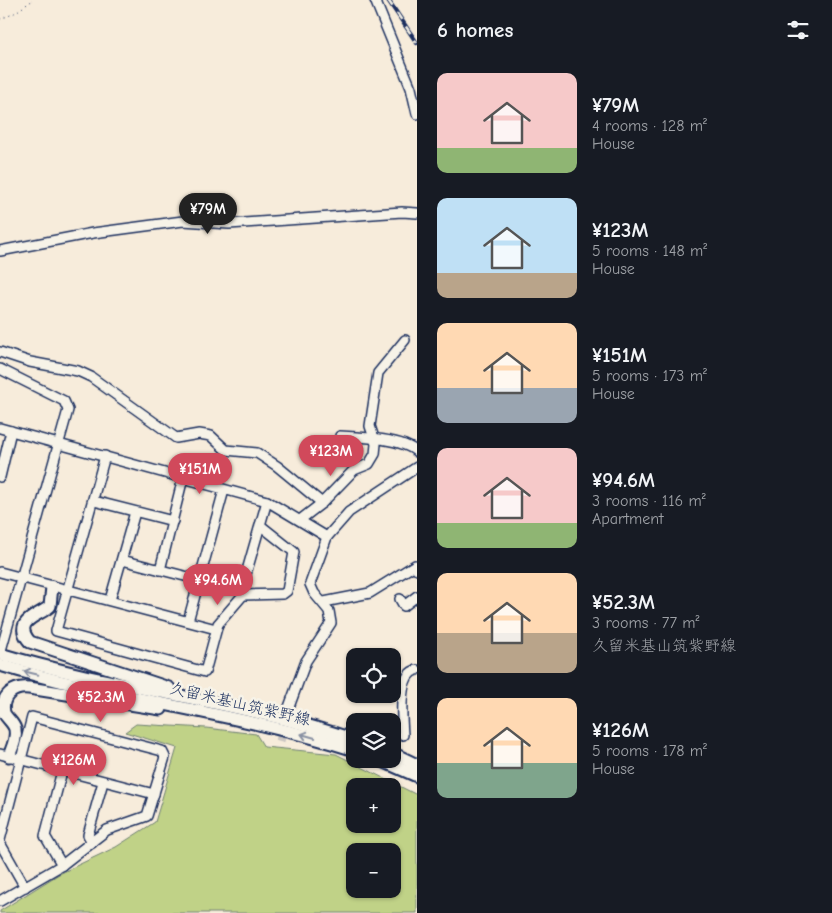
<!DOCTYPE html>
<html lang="en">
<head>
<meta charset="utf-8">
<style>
  :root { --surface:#171b24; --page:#242831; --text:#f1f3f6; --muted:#9ea1a6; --accent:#d1495b }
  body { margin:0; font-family:"Comic Neue","Klee One",sans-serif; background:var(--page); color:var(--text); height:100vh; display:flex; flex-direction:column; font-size:19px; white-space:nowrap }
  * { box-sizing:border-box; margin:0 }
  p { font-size:16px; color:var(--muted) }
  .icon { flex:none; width:28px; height:28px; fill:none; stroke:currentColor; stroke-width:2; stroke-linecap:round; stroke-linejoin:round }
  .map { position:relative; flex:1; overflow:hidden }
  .sheet { display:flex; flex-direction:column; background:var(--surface); width:415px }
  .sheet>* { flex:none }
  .tools { position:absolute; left:346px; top:648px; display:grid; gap:10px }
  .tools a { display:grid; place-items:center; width:55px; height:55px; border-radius:10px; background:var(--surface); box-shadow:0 1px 4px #0004; font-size:25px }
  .price { position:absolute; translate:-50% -42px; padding:0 11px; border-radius:18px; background:var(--accent); color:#fff; font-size:16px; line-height:32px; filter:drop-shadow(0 1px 2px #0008) }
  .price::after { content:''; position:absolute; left:50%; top:30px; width:15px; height:11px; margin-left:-8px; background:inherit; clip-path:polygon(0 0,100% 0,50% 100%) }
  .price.on { background:#222; color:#fff }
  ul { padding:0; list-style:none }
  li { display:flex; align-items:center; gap:15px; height:125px; padding:0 20px }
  li span { display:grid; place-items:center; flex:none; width:140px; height:100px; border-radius:10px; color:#555 }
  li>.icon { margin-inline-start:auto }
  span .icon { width:60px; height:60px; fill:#fffc; stroke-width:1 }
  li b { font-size:21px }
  h2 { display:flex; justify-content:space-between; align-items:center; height:60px; padding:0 20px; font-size:21px }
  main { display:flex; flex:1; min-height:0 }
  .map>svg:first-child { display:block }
  .green { fill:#c0d287; stroke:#6e8072; fill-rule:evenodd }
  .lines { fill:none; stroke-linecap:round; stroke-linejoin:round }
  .minor-tunnel { stroke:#cbc6c2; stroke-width:9; stroke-dasharray:9 4.5; stroke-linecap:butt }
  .minor-casing { stroke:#1b2f5e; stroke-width:12 }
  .major-casing { stroke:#1b2f5e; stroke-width:15 }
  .path { stroke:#1b2f5e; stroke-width:1; stroke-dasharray:1 4; stroke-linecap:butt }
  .minor { stroke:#f7f3e8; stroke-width:9 }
  .major { stroke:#f7f3e8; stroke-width:11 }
  .rail-casing { stroke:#1b2f5e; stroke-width:4.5 }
  .rail { stroke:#f7f3e8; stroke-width:2.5; stroke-dasharray:8; stroke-linecap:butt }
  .oneway { stroke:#8991a3 }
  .labels { text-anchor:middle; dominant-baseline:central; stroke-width:5; stroke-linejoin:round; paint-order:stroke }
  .street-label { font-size:16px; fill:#1b2f5e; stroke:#f7f3e8 }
</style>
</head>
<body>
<main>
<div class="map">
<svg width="417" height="913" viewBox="0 0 417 913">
  <rect width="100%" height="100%" fill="#f7ecdb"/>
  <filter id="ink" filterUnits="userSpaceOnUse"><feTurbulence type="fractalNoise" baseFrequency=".02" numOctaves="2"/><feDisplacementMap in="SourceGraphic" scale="10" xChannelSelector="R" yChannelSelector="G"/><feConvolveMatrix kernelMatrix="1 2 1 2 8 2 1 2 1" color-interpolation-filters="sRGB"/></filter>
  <g filter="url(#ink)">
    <path class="green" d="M136,724L206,728L256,734L264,747L336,754L417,795V913H0V911L59,874L116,847L155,822L177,748L125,732ZM355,786H392V824H355ZM355,851H392V889H355Z"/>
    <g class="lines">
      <path class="minor-tunnel" d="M280,741L289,707"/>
      <defs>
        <g id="minor">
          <path d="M375,0L411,88L417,114"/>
          <path d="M0,251L93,233L183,221L229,224L402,212L417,213"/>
          <path d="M0,352L30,362L78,371L91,377L176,438L199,434L211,436L226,450L257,453L277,466L322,503"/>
          <path d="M0,369L64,401L68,410L0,654"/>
          <path d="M0,428L267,501L327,537"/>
          <path d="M340,436C360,437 402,438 417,452"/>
          <path d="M105,456L56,631L205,672L218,624L243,595L242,588L267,501"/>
          <path d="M0,477L11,431"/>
          <path d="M94,501L173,521"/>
          <path d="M300,520L322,503L354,470L369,464L375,454L376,444L370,426L378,373L405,340"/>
          <path d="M122,560L200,580"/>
          <path d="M160,570L183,478"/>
          <path d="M0,572L216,629"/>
          <path d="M243,595L283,594L287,591L294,552L260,525"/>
          <path d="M400,599L404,606L417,596"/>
          <path d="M110,600L135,512"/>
          <path d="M324,602L370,593L415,565L417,569"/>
          <path d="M188,621L224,490"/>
          <path d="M289,707L306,661L331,623L329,611L314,593L310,584L327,537L349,512L417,467"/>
          <path d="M403,735C402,719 397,673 417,670"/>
          <path d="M0,754L154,794"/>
          <path d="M0,840L32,717L162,751L165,757L147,816L107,830L62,865L0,901"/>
          <path d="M92,842L88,835L103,782"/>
          <path d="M0,843L25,887"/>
          <path d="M62,865L45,836L62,771"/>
        </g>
        <g id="major">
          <path d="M52,587L50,606C40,616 11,620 30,642L169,688"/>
          <path d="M0,654C117,689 240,701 355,740"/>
          <path d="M0,665C117,700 239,713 355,750"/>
          <path d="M392,753L417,765"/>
          <path d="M9,756C12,748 17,739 15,729C13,722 7,719 4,713C0,695 15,686 29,688L161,709"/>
          <path d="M378,759L417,776"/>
        </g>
      </defs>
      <use href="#minor" class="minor-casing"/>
      <use href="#major" class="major-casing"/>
      <path class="path" d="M0,19L13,14L33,0"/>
      <use href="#minor" class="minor"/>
      <use href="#major" class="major"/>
      <defs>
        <path id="rail" d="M388,0L417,43"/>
      </defs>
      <use href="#rail" class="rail-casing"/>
      <use href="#rail" class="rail"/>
    </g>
    <defs><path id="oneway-shaft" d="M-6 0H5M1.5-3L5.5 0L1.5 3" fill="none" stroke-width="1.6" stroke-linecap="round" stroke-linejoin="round" transform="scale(1.25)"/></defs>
    <g class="oneway">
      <use href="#oneway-shaft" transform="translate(31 673) rotate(-167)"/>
      <use href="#oneway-shaft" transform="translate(308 736) rotate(-164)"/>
    </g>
  </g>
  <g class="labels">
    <g class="street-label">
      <text transform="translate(240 704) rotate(13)">久留米基山筑紫野線</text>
    </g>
  </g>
</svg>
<div class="tools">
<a><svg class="icon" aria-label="locate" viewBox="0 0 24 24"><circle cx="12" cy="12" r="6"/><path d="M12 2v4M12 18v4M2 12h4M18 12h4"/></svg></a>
<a><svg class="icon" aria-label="layers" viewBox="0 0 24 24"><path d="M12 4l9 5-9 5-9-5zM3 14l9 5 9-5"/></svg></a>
<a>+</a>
<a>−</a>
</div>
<b class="price on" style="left:208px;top:235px">¥79M</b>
<b class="price" style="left:331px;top:477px">¥123M</b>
<b class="price" style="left:200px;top:495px">¥151M</b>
<b class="price" style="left:218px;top:606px">¥94.6M</b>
<b class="price" style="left:101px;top:723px">¥52.3M</b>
<b class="price" style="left:74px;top:786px">¥126M</b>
</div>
<section class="sheet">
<h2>6 homes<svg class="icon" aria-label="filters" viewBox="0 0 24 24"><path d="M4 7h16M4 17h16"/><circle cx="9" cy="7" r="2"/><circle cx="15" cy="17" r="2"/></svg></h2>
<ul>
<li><span style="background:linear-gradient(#f6c9c9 75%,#8fb573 0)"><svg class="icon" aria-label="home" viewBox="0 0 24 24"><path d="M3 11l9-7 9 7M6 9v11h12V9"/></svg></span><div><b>¥79M</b><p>4 rooms · 128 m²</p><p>House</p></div></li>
<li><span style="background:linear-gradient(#bfe0f5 75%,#b9a48a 0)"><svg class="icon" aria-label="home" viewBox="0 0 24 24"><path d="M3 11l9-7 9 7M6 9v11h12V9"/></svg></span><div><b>¥123M</b><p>5 rooms · 148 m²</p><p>House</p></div></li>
<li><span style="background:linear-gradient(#ffd9b3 65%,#9aa5b1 0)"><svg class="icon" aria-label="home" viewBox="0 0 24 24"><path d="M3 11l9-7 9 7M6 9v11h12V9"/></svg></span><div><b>¥151M</b><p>5 rooms · 173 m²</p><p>House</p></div></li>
<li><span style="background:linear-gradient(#f6c9c9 75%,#8fb573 0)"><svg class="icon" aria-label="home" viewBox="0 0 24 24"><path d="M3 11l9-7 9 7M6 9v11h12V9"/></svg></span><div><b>¥94.6M</b><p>3 rooms · 116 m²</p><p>Apartment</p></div></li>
<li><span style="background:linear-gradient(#ffd9b3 60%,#b9a48a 0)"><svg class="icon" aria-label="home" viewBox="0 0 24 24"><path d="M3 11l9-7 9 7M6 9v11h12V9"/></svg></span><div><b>¥52.3M</b><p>3 rooms · 77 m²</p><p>久留米基山筑紫野線</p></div></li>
<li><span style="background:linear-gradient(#ffd9b3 65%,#7fa58c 0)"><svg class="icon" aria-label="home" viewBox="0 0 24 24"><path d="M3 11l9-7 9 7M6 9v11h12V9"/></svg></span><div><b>¥126M</b><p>5 rooms · 178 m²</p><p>House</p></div></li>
</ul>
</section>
</main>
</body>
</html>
